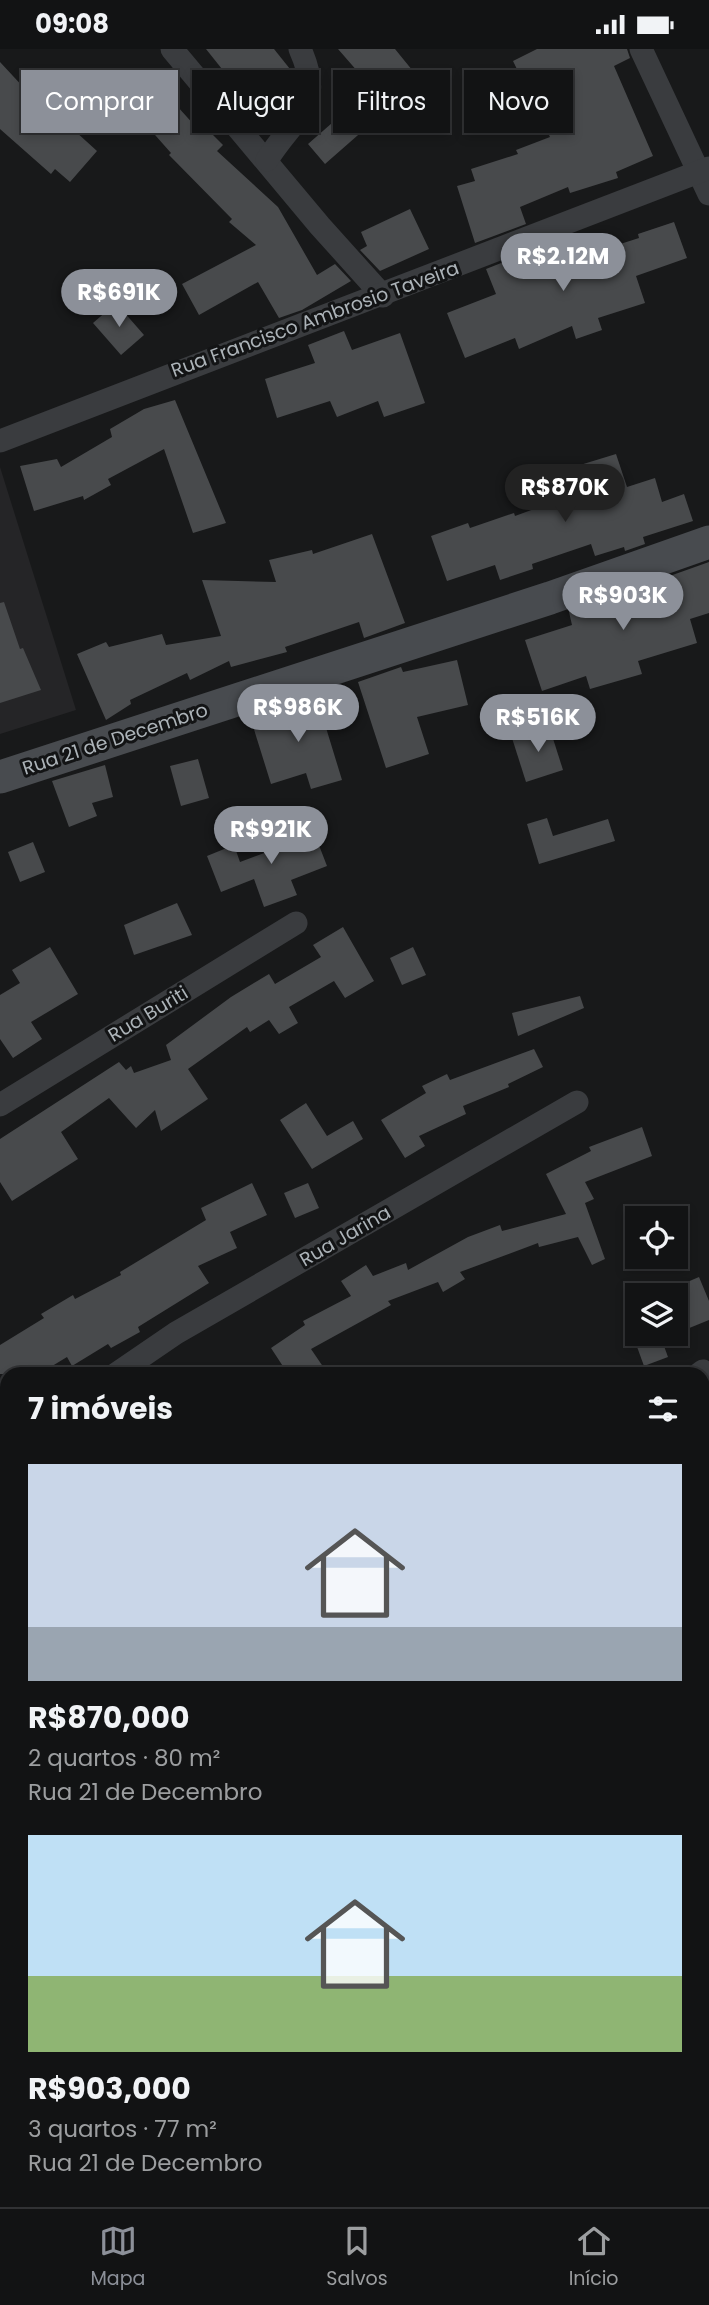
<!DOCTYPE html>
<html lang="pt">
<head>
<meta charset="utf-8">
<style>
  :root { --surface:#121314; --page:#1f2022; --text:#f1f3f6; --muted:#9c9ea0; --line:#313234; --accent:#8c9099 }
  body { margin:0; font-family:Poppins,sans-serif; background:var(--page); color:var(--text); height:100vh; display:flex; flex-direction:column; font-size:26px; white-space:nowrap }
  * { box-sizing:border-box; margin:0 }
  p { font-size:23px; color:var(--muted) }
  .icon { flex:none; width:38px; height:38px; fill:none; stroke:currentColor; stroke-width:2; stroke-linecap:round; stroke-linejoin:round }
  .map { position:relative; flex:1; overflow:hidden }
  .sheet { position:absolute; left:0px; top:1318px; width:710px; height:842px; display:flex; flex-direction:column; background:var(--surface); border-radius:21px 21px 0 0; box-shadow:0 4px 10px #0003,0 0 0 2px var(--line) }
  .sheet>* { flex:none }
  .hud { position:absolute; left:21px; top:21px; width:668px; height:63px; display:flex; gap:14px }
  .tools { position:absolute; left:625px; top:1157px; display:grid; gap:14px }
  .tools a { display:grid; place-items:center; width:63px; height:63px; border-radius:0px; background:var(--surface); box-shadow:0 4px 10px #0003,0 0 0 2px var(--line); font-size:35px }
  .price { position:absolute; translate:-50% -60px; padding:0 16px; border-radius:24px; background:var(--accent); color:#fff; font-size:23px; line-height:46px; filter:drop-shadow(0 2px 4px #0008) }
  .price::after { content:''; position:absolute; left:50%; top:42px; width:21px; height:16px; margin-left:-10px; background:inherit; clip-path:polygon(0 0,100% 0,50% 100%) }
  .price.current { background:#222; color:#fff }
  ul { padding:0; list-style:none }
  li { display:grid; align-content:center; gap:14px; height:371px; padding:0 28px }
  li span { display:grid; place-items:center; height:217px; border-radius:0px; color:#555 }
  li>.icon { margin-inline-start:auto }
  span .icon { width:126px; height:126px; fill:#fffc; stroke-width:1 }
  li b { font-size:30px }
  h2 { display:flex; justify-content:space-between; align-items:center; height:84px; padding:0 28px; font-size:30px }
  .pill { padding:0 24px; border-radius:0px; background:var(--surface); box-shadow:0 4px 10px #0003,0 0 0 2px var(--line); font-size:24px; line-height:63px }
  .pill.current { background:var(--accent); color:#fff }
  .status { display:flex; justify-content:space-between; align-items:center; height:49px; padding:0 35px; background:var(--surface); direction:ltr }
  .status svg { height:19px; fill:currentColor }
  .tab-bar { display:flex; justify-content:space-around; align-items:center; height:98px; border-top:2px solid var(--line); background:var(--surface); font-size:19px; color:var(--muted) }
  .tab-bar a { display:grid; justify-items:center; gap:4px }
  .tab-bar .current { color:var(--accent) }
  .map>svg:first-child { display:block }
  .built { fill:#252527 }
  .building { fill:#484a4c }
  .lines { fill:none; stroke-linecap:round; stroke-linejoin:round }
  .street { stroke:#3a3c3f; stroke-width:23 }
  .secondary { stroke:#484b4f; stroke-width:33 }
  .labels { text-anchor:middle; dominant-baseline:central; stroke-width:6; stroke-linejoin:round; paint-order:stroke }
  .street-label { font-size:19px; fill:#acb3b8; stroke:#131415 }
</style>
</head>
<body>
<div class="status"><b>09:08</b><svg viewBox="0 0 49 12"><path d="M0 12V9h3v3zM5 12V6h3v6zM10 12V3h3v9zM15 12V0h3v12zM26 1h20v11H26zM47 4h2v5h-2z"/></svg></div>
<div class="map">
<svg width="709" height="2158" viewBox="0 0 709 2158">
  <rect width="100%" height="100%" fill="#18191a"/>
  <path class="built" d="M0,418L76,661L0,685Z"/>
  <g class="building">
    <path d="M206,0H274L294,25L295,34L257,64Z"/>
    <path d="M338,0H395L417,27L386,53L390,58L325,115L308,95L372,39Z"/>
    <path d="M537,0H627L630,9L614,17L653,107L616,123L618,129L570,144L568,138L520,158L526,175L475,194L457,137L475,132L471,120L518,105L516,101L550,88L513,12Z"/>
    <path d="M0,13L39,55L42,52L97,102L70,133L55,120L51,125L0,80Z"/>
    <path d="M159,37L196,78L200,73L223,96L217,102L278,158L317,226L335,215L351,232L302,261L279,269L258,233L199,266L182,235L256,196L229,173L232,170L169,106L171,104L132,60Z"/>
    <path d="M410,160L429,200L380,222L360,201L367,197L361,183Z"/>
    <path d="M674,173L687,209L636,227L645,254L598,269L602,281L576,290L572,277L519,300L515,289L465,309L447,264L496,245L486,220L529,203L536,222L639,189L638,185Z"/>
    <path d="M116,254L144,286L121,306L93,274Z"/>
    <path d="M344,282L352,301L400,284L425,354L384,368L378,352L337,368L330,352L277,369L265,330L315,314L308,296Z"/>
    <path d="M175,351L226,474L193,484L164,400L108,430L111,436L84,451L83,447L34,462L20,417L57,410L61,418L112,388L110,380L144,360Z"/>
    <path d="M616,405L627,438L655,429L662,453L684,445L693,472L643,488L645,495L625,502L624,498L595,507L591,495L532,515L533,520L500,531L495,516L447,532L431,487L468,474L470,479L514,464L515,467L575,445L567,420Z"/>
    <path d="M372,485L405,574L364,589L359,573L285,598L287,603L231,618L229,612L190,631L187,624L130,651L131,655L106,671L77,605L106,593L109,598L162,585L166,596L221,587L202,531L276,533L269,511L312,501L313,505Z"/>
    <path d="M709,513V564L690,570L697,594L638,612L642,625L590,640L586,627L542,642L525,591L572,576L569,563L638,544L636,539Z"/>
    <path d="M4,553L20,600L23,599L41,641L0,654V554Z"/>
    <path d="M457,611L468,656L417,668L429,705L386,719L358,633L401,618L403,623Z"/>
    <path d="M316,646L342,731L311,740L306,724L271,735L252,674L281,666L278,658Z"/>
    <path d="M549,677L563,721L526,733L512,689Z"/>
    <path d="M198,710L209,749L181,757L170,717Z"/>
    <path d="M105,716L113,748L92,754L97,767L69,778L52,732Z"/>
    <path d="M547,769L553,787L608,770L615,792L539,815L527,775Z"/>
    <path d="M310,773L327,817L291,831L297,846L264,858L254,830L221,843L207,807L234,796L240,813L289,795L284,783Z"/>
    <path d="M33,793L45,823L20,833L8,803Z"/>
    <path d="M177,854L192,886L134,906L124,876Z"/>
    <path d="M343,878L374,932L345,949L334,932L289,958L298,974L279,985L269,971L250,983L247,978L188,1020L208,1050L161,1082L155,1061L136,1079L109,1049L61,1083L78,1110L12,1152L0,1133V1090L119,1013L126,1021L131,1017L134,1024L171,1011L166,996L231,948L269,925L275,935L321,908L313,896Z"/>
    <path d="M50,898L78,945L31,973L42,990L13,1009L0,990V946L20,934L12,921Z"/>
    <path d="M413,898L426,926L402,936L390,909Z"/>
    <path d="M580,947L584,959L518,987L512,964Z"/>
    <path d="M534,1000L543,1018L508,1035L509,1038L463,1057L466,1065L419,1087L425,1097L405,1109L381,1071L426,1044L422,1037L447,1025L450,1031Z"/>
    <path d="M306,1054L327,1087L353,1072L363,1090L312,1120L280,1071Z"/>
    <path d="M642,1078L652,1107L585,1133L594,1150L585,1154L605,1210L592,1216L578,1188L539,1198L538,1194L460,1223L465,1230L443,1243L438,1233L388,1252L391,1256L311,1300L328,1325H288L271,1299L305,1276L303,1272L351,1247L341,1232L366,1216L373,1227L406,1214L408,1221L468,1188L500,1176L502,1182L566,1165L546,1125L591,1102L589,1098Z"/>
    <path d="M252,1134L267,1166L230,1183L237,1199L198,1217L209,1234L138,1278L140,1283L111,1299L108,1295L72,1317L67,1308L39,1325H0V1296L44,1269L41,1265L73,1246L75,1250L121,1226L120,1223L206,1171L201,1159Z"/>
    <path d="M308,1134L319,1159L295,1169L284,1144Z"/>
    <path d="M699,1228L709,1252V1271L682,1282L676,1265V1246H668L666,1242Z"/>
    <path d="M660,1286L668,1308L644,1317L636,1295Z"/>
  </g>
  <g class="lines">
    <g class="street">
      <path d="M172,0L320,177L383,247"/>
      <path d="M641,0L709,145"/>
      <path d="M267,111C295,66 326,58 300,0"/>
      <path d="M0,392L709,119"/>
      <path d="M0,1056L296,874"/>
      <path d="M116,1325L176,1284L577,1053"/>
      <path d="M699,1325L703,1322"/>
      <path d="M0,1403L7,1398"/>
      <path d="M0,1632L7,1642"/>
      <path d="M704,1674L709,1670"/>
      <path d="M0,1762L7,1758"/>
      <path d="M704,1987L709,1983"/>
      <path d="M0,2118L7,2114"/>
      <path d="M345,2152L348,2158"/>
    </g>
    <path class="secondary" d="M0,728L550,549L709,493"/>
  </g>
  <g class="labels">
    <g class="street-label">
      <text transform="translate(315 270) rotate(-20)">Rua Francisco Ambrosio Taveira</text>
      <text transform="translate(115 690) rotate(-18)">Rua 21 de Decembro</text>
      <text transform="translate(148 965) rotate(-31)">Rua Buriti</text>
      <text transform="translate(345 1187) rotate(-30)">Rua Jarina</text>
    </g>
  </g>
</svg>
<div class="tools">
<a><svg class="icon" aria-label="locate" viewBox="0 0 24 24"><circle cx="12" cy="12" r="6"/><path d="M12 2v4M12 18v4M2 12h4M18 12h4"/></svg></a>
<a><svg class="icon" aria-label="layers" viewBox="0 0 24 24"><path d="M12 4l9 5-9 5-9-5zM3 14l9 5 9-5"/></svg></a>
</div>
<b class="price" style="left:563px;top:244px">R$2.12M</b>
<b class="price" style="left:119px;top:280px">R$691K</b>
<b class="price current" style="left:565px;top:475px">R$870K</b>
<b class="price" style="left:623px;top:583px">R$903K</b>
<b class="price" style="left:298px;top:695px">R$986K</b>
<b class="price" style="left:538px;top:705px">R$516K</b>
<b class="price" style="left:271px;top:817px">R$921K</b>
<div class="hud">
<a class="pill current">Comprar</a>
<a class="pill">Alugar</a>
<a class="pill">Filtros</a>
<a class="pill">Novo</a>
</div>
<section class="sheet">
<h2>7 imóveis<svg class="icon" aria-label="filters" viewBox="0 0 24 24"><path d="M4 7h16M4 17h16"/><circle cx="9" cy="7" r="2"/><circle cx="15" cy="17" r="2"/></svg></h2>
<ul>
<li><span style="background:linear-gradient(#c9d6e8 75%,#9aa5b1 0)"><svg class="icon" aria-label="home" viewBox="0 0 24 24"><path d="M3 11l9-7 9 7M6 9v11h12V9"/></svg></span><div><b>R$870,000</b><p>2 quartos · 80 m²</p><p>Rua 21 de Decembro</p></div></li>
<li><span style="background:linear-gradient(#bfe0f5 65%,#8fb573 0)"><svg class="icon" aria-label="home" viewBox="0 0 24 24"><path d="M3 11l9-7 9 7M6 9v11h12V9"/></svg></span><div><b>R$903,000</b><p>3 quartos · 77 m²</p><p>Rua 21 de Decembro</p></div></li>
</ul>
</section>
</div>
<nav class="tab-bar">
<a class="current"><svg class="icon" aria-label="map" viewBox="0 0 24 24"><path d="M3 6l6-2 6 2 6-2v14l-6 2-6-2-6 2zM9 4v14M15 6v14"/></svg>Mapa</a>
<a><svg class="icon" aria-label="saved" viewBox="0 0 24 24"><path d="M7 4h10v16l-5-4-5 4z"/></svg>Salvos</a>
<a><svg class="icon" aria-label="home" viewBox="0 0 24 24"><path d="M3 11l9-7 9 7M6 9v11h12V9"/></svg>Início</a>
</nav>
</body>
</html>
